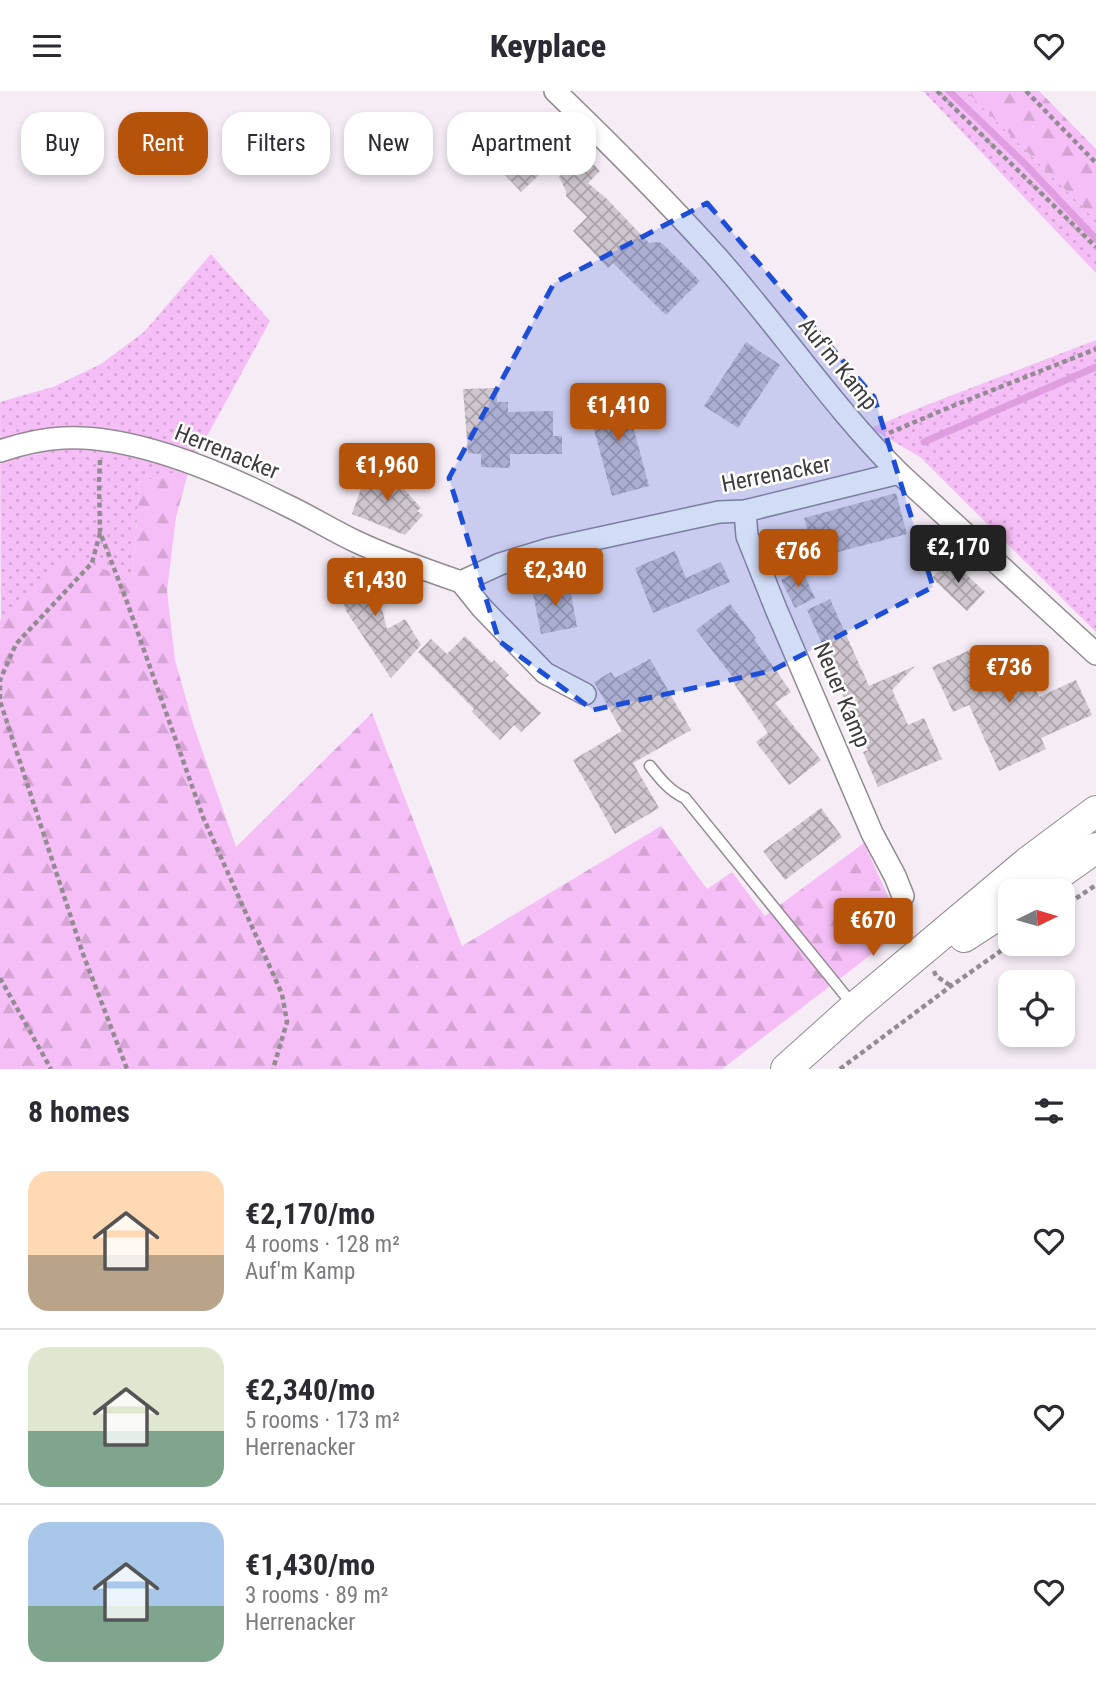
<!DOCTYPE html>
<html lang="en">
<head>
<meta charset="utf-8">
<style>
  :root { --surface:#fff; --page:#f2f2f3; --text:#2b2b33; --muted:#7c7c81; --line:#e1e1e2; --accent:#b45309 }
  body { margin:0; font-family:"Roboto Condensed",sans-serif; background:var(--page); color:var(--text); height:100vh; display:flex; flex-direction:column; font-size:26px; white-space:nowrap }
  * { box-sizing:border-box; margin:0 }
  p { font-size:23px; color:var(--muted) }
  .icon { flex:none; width:38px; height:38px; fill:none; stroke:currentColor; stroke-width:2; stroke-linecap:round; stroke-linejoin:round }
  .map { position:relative; height:978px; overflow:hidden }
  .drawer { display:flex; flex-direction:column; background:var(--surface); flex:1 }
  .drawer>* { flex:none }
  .guide { position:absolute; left:21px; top:21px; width:700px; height:63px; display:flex; gap:14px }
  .needle { width:46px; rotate:85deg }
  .tools { position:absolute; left:998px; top:788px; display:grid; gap:14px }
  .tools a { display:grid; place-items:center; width:77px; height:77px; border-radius:14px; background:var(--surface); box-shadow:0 4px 10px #0003; font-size:35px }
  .price { position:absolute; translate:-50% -60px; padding:0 16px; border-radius:7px; background:var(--accent); color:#fff; font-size:23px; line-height:46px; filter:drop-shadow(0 2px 4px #0008) }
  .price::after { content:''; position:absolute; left:50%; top:42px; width:21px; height:16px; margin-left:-10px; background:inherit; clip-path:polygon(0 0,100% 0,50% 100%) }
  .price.current { background:#222; color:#fff }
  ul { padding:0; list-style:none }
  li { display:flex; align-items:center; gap:21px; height:175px; padding:0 28px }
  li+li { border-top:2px solid var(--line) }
  li span { display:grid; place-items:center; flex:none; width:196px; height:140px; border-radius:21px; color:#555 }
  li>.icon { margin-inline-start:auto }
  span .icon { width:84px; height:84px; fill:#fffc; stroke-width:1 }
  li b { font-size:30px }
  h2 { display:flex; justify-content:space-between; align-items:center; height:84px; padding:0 28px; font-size:30px }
  .tag { padding:0 24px; border-radius:21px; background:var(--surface); box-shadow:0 4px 10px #0003; font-size:24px; line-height:63px }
  .tag.current { background:var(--accent); color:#fff }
  header { display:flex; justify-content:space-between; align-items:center; height:91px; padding:0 28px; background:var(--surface); font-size:32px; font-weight:800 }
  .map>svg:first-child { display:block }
  .grass { fill:url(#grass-dots) }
  .forest { fill:url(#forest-firs) }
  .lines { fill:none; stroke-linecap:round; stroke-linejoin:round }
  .stream { stroke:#de9ee0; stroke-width:7 }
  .building { fill:url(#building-cross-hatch) }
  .lane-casing { stroke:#928a92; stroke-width:13 }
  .street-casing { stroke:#928a92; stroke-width:24 }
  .secondary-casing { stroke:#928a92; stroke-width:32 }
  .path { stroke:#928c92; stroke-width:4.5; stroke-dasharray:5 3.5; stroke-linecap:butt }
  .lane { stroke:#fff; stroke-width:10 }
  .street { stroke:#fff; stroke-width:21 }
  .secondary { stroke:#fff; stroke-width:30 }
  .marked { fill:#1d4ed8; fill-opacity:0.2; stroke:#1d4ed8; stroke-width:5; stroke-dasharray:14 9; stroke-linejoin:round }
  .labels { text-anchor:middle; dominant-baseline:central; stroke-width:5; stroke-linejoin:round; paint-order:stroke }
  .street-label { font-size:23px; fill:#3f3b3f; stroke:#fff }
</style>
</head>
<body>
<header><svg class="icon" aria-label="menu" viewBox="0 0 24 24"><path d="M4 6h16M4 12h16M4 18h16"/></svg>Keyplace<svg class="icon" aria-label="heart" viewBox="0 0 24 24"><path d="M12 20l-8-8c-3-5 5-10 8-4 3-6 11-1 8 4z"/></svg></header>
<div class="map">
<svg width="1096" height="978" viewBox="0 0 1096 978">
  <defs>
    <pattern id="grass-dots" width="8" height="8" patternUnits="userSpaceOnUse" patternTransform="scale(1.75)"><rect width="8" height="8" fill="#f5bef6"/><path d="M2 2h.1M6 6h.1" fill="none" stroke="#d3a4d4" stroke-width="1.8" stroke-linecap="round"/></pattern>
    <pattern id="forest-firs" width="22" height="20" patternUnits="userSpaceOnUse" patternTransform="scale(1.75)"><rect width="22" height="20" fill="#f5bef6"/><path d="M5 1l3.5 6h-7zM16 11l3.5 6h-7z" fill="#d3a4d4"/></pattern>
    <pattern id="building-cross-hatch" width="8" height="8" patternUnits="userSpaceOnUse" patternTransform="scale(1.75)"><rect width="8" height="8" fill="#cfc6cf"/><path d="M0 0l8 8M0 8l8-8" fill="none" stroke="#a9a2a9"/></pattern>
  </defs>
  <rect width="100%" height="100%" fill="#f5ecf5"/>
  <g class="grass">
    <path d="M923,0H966L1096,129V182Z"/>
    <path d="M211,163L270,230L189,378L140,391L132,490L1,535L0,311L53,296L101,273L144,241Z"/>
    <path d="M1096,249V541L920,366L871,337L924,315Z"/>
  </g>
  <g class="forest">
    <path d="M966,0H1039L1096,58V129Z"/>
    <path d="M189,378L176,426L167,500L175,569L194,636L236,756L372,622L462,855L661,735L707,798L732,781L765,825L864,752L903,839L722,978H0V527L2,535L64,463L132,489L140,391Z"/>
  </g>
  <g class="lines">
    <g class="stream">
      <path d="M949,0L1024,72L1096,148"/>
      <path d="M924,351L1096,276"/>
    </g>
  </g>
  <g class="building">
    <path d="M520,24L558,66L521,101L482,60Z"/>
    <path d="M583,62L600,80L588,92L607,108L649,152L659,151L663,153L700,190L666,224L613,172L608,177L573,140L587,126L566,105V100L559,86Z"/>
    <path d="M746,251L780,274L738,337L704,315Z"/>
    <path d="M497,297V311H508V321L553,320V345H562V363H510V377L481,376V363L468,362L463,298Z"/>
    <path d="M623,298L649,395L612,405L586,309Z"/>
    <path d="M381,372L421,417L417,420L423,424L405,444L352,423L364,389Z"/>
    <path d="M896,402L907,443L815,467L804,427Z"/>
    <path d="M675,460L686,487L721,471L730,491L653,522L635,477Z"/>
    <path d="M352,465L371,475L387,538L405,528L421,554L391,587L346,520L338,494Z"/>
    <path d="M950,468L985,501L967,520L932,487Z"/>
    <path d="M802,479L815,507L795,517L781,489Z"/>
    <path d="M569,491L577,536L541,543L532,498Z"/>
    <path d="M830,508L869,595L915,575L892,599L908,634L924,627L942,668L878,696L863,661L868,659L834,585L836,584L807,519Z"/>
    <path d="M730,513L756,547L754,548L791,601L775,612L821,669L789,694L756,651L768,642L733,591L735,589L696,539Z"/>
    <path d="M465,545L492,572L494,569L509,584L505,587L541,622L521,641L514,634L500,649L472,621L474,618L418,561L431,548L447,563Z"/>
    <path d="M970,559L977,577L1018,559L1039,606L1076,589L1092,624L1041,647L1046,658L999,680L969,614L953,621L932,576Z"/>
    <path d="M650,568L691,639L633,672L659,717L615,743L573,669L622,640L594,591L611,581L615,587Z"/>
    <path d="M821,717L842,746L785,789L763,760Z"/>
  </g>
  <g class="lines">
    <defs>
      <path id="lane" d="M650,675C661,689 670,700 685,707L853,914"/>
      <g id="street">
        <path d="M555,0C611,54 666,109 718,167C780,237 833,316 899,382L1096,563"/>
        <path d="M0,360C21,353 41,348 63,347C134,343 223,382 286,414C310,425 333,440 357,451C391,467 426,479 461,491L500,473L549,458L719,421L745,420L899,382"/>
        <path d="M745,420L747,445L776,518L872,742L895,785L903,805"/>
        <path d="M461,491L482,517L545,582L585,603"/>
      </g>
      <g id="secondary">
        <path d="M1035,800L1096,757"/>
        <path d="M964,846L1010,816"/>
        <path d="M786,978L855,916L1029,770L1096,720"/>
      </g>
    </defs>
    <use href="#lane" class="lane-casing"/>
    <use href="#street" class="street-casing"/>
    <use href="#secondary" class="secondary-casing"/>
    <g class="path">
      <path d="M937,0L1096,156"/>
      <path d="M1026,0L1096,72"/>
      <path d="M889,342L950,316L1096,258"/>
      <path d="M100,369L99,391L100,441L127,511L203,726L282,903L287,931L273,978"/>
      <path d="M100,442L92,472L16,553L0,589V610L83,863L127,978"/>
      <path d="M1062,817L1096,794"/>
      <path d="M934,880L936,885L951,895"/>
      <path d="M0,887L51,978"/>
      <path d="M840,978L951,895L1012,852"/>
    </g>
    <use href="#lane" class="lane"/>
    <use href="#street" class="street"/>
    <use href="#secondary" class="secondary"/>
  </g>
  <path class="marked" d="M707,112L874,306L933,496L771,580L593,619L499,550L449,387L554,192Z"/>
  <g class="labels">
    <g class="street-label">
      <text transform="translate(838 273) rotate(51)">Auf'm Kamp</text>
      <text transform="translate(227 361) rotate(22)">Herrenacker</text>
      <text transform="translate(776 383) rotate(-11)">Herrenacker</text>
      <text transform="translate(842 604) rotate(67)">Neuer Kamp</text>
    </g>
  </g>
</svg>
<div class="tools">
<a><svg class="needle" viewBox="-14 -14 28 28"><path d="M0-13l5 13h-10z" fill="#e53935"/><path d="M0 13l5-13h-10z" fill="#7c7c81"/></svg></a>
<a><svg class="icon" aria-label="locate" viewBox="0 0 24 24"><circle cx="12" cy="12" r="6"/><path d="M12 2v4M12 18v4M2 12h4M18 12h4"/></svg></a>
</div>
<b class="price" style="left:618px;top:352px">€1,410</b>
<b class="price" style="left:387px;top:412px">€1,960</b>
<b class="price current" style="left:958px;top:494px">€2,170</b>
<b class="price" style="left:798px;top:498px">€766</b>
<b class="price" style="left:555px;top:517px">€2,340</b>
<b class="price" style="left:375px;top:527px">€1,430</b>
<b class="price" style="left:1009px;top:614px">€736</b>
<b class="price" style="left:873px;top:867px">€670</b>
<div class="guide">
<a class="tag">Buy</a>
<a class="tag current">Rent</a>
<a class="tag">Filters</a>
<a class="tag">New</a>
<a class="tag">Apartment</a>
</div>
</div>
<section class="drawer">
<h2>8 homes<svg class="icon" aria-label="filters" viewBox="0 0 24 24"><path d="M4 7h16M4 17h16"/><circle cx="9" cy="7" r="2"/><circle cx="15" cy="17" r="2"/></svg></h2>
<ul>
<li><span style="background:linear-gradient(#ffd9b3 60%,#b9a48a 0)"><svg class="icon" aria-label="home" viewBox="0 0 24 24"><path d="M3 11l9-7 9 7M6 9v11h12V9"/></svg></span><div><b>€2,170/mo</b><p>4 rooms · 128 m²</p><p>Auf'm Kamp</p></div><svg class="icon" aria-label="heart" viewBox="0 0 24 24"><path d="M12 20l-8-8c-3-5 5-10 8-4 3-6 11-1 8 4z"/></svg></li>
<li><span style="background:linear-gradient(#dfe7d0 60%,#7fa58c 0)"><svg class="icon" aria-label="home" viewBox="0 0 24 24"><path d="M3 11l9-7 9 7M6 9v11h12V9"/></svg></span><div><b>€2,340/mo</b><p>5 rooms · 173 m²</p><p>Herrenacker</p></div><svg class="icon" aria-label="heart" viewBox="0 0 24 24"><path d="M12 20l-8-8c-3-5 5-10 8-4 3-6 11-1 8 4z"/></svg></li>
<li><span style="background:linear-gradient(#a9c7e8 60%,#7fa58c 0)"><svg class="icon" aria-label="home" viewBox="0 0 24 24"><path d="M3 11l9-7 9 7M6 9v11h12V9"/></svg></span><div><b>€1,430/mo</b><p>3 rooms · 89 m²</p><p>Herrenacker</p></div><svg class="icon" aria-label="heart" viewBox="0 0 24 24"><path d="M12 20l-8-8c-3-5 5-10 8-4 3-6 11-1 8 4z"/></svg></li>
</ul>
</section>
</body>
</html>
